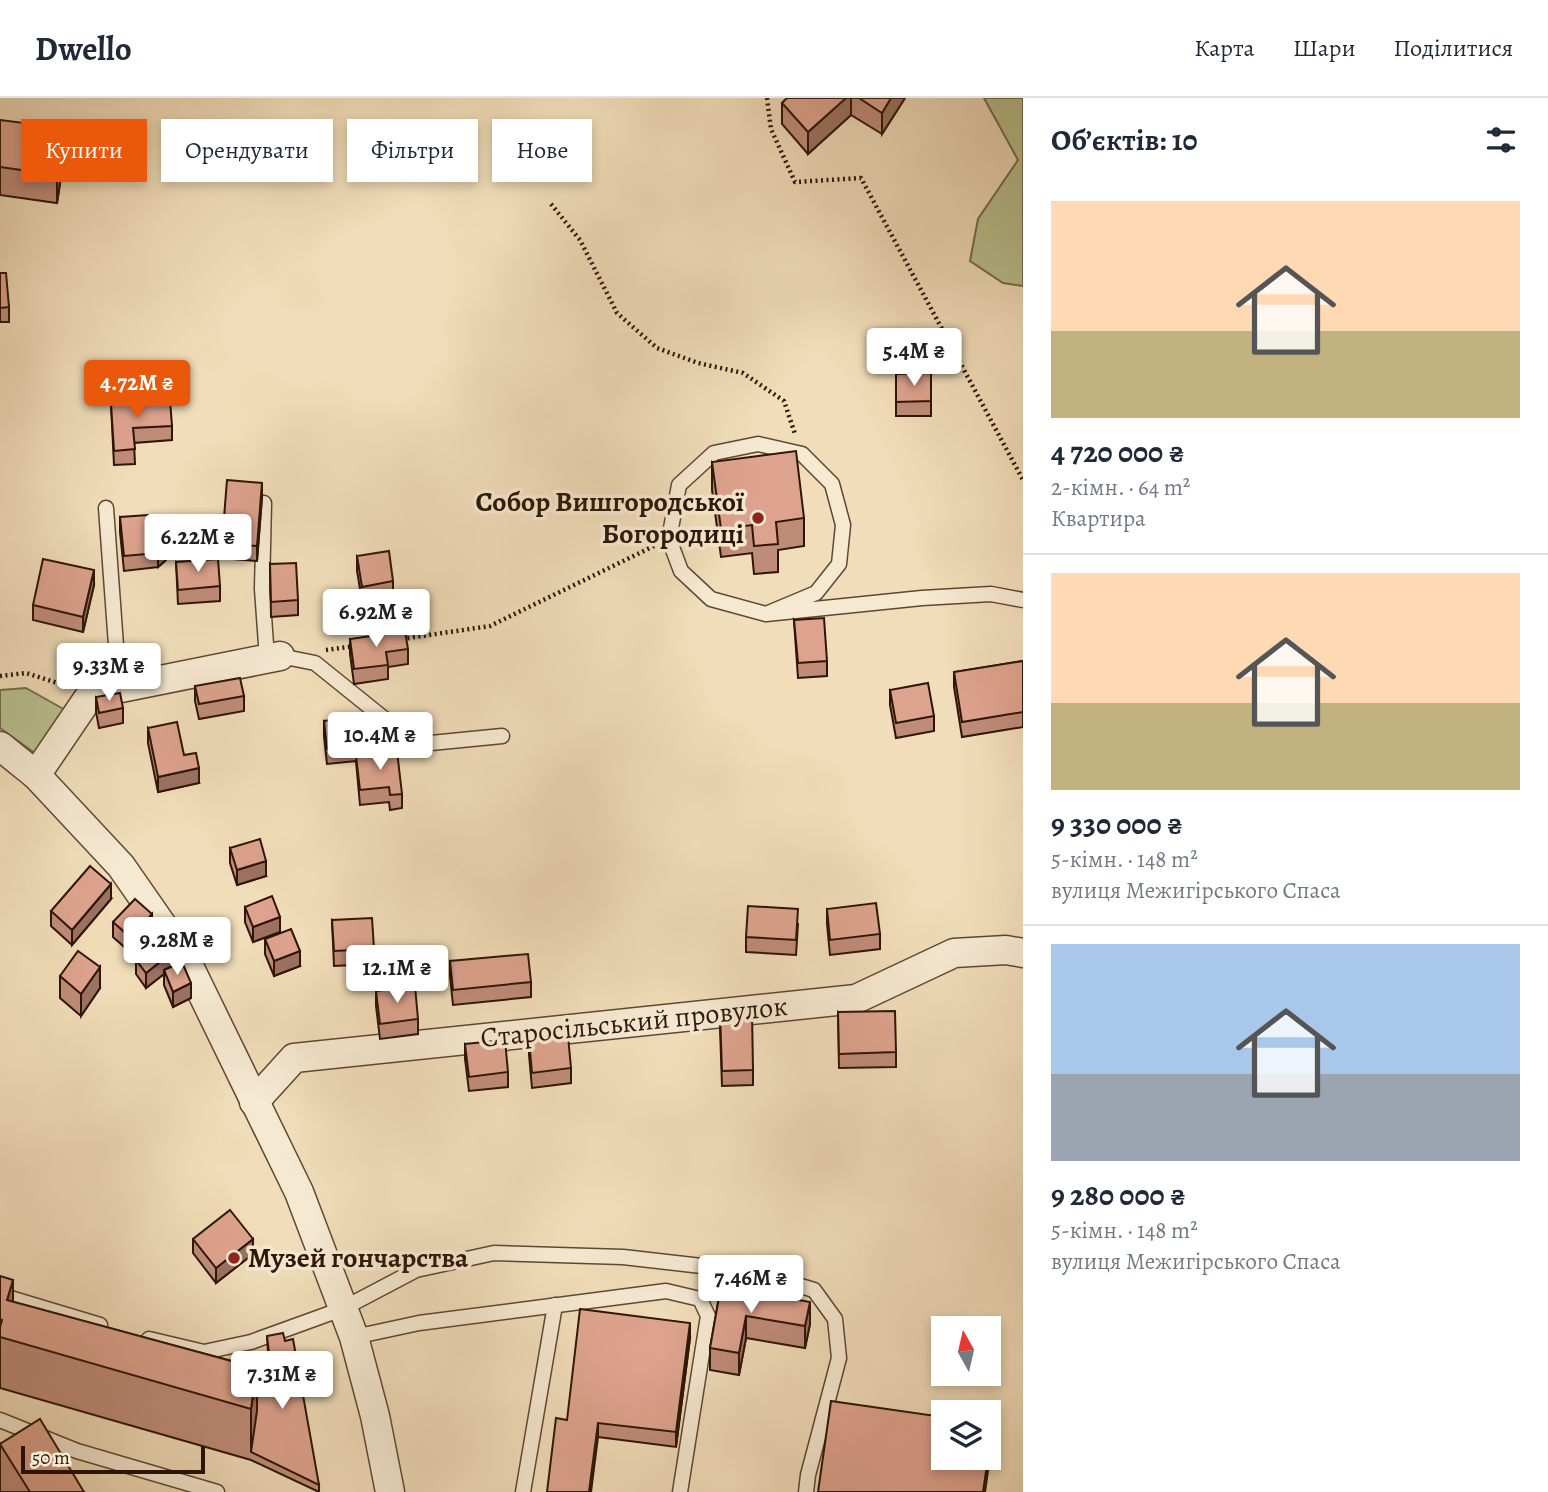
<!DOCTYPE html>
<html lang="uk">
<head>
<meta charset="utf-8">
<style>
  :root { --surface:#fff; --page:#f6f6f7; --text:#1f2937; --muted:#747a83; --line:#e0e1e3; --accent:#ea580c }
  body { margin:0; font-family:Alegreya,serif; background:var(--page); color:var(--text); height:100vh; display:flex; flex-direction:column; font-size:26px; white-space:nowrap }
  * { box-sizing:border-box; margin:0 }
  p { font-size:23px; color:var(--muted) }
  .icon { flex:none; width:38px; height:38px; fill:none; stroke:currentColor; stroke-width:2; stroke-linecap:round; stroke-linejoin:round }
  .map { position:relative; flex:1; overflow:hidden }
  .details { display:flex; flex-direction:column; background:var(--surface); width:525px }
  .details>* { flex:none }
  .banner { position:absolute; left:21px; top:21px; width:665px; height:63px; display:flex; gap:14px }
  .needle { width:46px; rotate:352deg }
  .controls { position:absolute; left:931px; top:1218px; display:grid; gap:14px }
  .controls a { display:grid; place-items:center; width:70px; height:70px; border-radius:0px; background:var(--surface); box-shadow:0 4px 10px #0003; font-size:35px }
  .scale { position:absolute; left:21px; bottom:18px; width:184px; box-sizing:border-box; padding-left:7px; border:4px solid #2e1506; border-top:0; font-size:19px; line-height:24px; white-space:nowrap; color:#2e1506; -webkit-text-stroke:5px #f6e9d2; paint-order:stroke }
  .price { position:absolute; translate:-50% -60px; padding:0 16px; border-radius:7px; background:#fff; color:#222; font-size:23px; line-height:46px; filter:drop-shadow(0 2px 4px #0008) }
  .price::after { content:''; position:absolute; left:50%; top:42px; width:21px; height:16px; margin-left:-10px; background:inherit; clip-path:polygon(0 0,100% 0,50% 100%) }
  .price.current { background:var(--accent); color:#fff }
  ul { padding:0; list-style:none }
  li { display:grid; align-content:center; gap:14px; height:371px; padding:0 28px }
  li+li { border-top:2px solid var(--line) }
  li span { display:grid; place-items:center; height:217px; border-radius:0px; color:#555 }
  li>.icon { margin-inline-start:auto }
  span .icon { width:126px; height:126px; fill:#fffc; stroke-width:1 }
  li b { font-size:30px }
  h2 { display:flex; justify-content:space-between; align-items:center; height:84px; padding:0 28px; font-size:30px }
  .chip { padding:0 24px; border-radius:0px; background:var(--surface); box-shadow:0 4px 10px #0003; font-size:24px; line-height:63px }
  .chip.current { background:var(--accent); color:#fff }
  header { display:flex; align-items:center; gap:42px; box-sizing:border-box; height:98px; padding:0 35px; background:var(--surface); border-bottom:2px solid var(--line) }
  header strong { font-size:33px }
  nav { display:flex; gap:38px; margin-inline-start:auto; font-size:24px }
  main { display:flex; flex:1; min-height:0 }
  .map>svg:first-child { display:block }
  .green { fill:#b9c190; stroke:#746b4b; stroke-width:2 }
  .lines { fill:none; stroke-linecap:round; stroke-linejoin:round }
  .service-casing { stroke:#5f4733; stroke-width:17 }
  .minor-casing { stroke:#5f4733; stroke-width:31 }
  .path { stroke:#2e1506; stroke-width:4.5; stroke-dasharray:2 3.5; stroke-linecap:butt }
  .service { stroke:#f6e9d2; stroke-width:14 }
  .minor { stroke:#f6e9d2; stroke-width:28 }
  .wall { fill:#bf8c7a; stroke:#2e1506; stroke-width:2 }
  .shaded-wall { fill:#9b7263; stroke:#2e1506; stroke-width:2 }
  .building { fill:#dea38e; stroke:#2e1506; stroke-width:2 }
  .poi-dot { fill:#8f2418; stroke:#f6e9d2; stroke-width:2.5 }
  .labels { text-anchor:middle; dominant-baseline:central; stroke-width:7; stroke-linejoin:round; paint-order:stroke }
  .poi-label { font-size:28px; font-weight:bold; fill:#2e1506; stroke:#f6e9d2; text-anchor:end }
  .street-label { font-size:28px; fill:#2e1506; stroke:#f6e9d2 }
</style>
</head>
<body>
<header>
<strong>Dwello</strong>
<nav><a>Карта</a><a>Шари</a><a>Поділитися</a></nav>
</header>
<main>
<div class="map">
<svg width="1023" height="1394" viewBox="0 0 1023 1394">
  <rect width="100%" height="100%" fill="#f1ddb9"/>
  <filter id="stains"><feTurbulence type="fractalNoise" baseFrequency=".00286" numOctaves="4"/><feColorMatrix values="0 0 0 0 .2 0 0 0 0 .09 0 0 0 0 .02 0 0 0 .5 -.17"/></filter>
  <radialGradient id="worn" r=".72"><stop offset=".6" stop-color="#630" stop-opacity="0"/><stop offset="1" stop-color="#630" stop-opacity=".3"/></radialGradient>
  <g class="green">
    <path d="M984,0H1023V188L1003,185L970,163L978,121L1018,62Z"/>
    <path d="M26,590L67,613L39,658L0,630V592Z"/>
  </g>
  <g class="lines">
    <defs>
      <g id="service">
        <path d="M264,405L262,491L267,560"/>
        <path d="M766,516L816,495L839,466L843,427L832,386L802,356L758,346L714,355L679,387L669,441L681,473L711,501L766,516L922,500L991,496L1023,502"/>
        <path d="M280,558L315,565L397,631L431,645L502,638"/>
        <path d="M92,594L117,561L106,410"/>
        <path d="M0,1197L100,1227"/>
        <path d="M354,1239L419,1225L666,1193L700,1201L708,1218L680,1394"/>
        <path d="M149,1241L204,1254L251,1244L342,1211L416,1172L494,1155L623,1159L754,1174L814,1192L835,1221L839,1260L808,1377L806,1394"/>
        <path d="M0,1322L77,1353L217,1394"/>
        <path d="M523,1394L555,1207"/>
      </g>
      <g id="minor">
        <path d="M0,648L36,677L121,768L185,860L299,1094L354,1239L375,1318L390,1394"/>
        <path d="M36,677L91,596L280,558"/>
        <path d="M254,1004L294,960L856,901L954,855L1006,852L1023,855"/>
      </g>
    </defs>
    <use href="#service" class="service-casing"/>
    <use href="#minor" class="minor-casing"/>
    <g class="path">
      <path d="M767,0L771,31L795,84L861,80L1023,382"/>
      <path d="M551,106L580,142L617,215L657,250L698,265L743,275L784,303L795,336"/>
      <path d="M402,541L490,528L654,448"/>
      <path d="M326,552L356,548"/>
      <path d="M0,578L26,575L67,588"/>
    </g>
    <use href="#service" class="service"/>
    <use href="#minor" class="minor"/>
  </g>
  <g class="wall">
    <path d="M787,0H905L882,36L851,17L808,56L782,26V5Z"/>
    <path d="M0,22L64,59L57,105L0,97Z"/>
    <path d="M0,175L9,209V224H0Z"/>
    <path d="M931,275V318H896V276Z"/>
    <path d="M111,306L172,328V342L134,345L135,366L114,367Z"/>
    <path d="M712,364L804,420V448L778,452V474L754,476L752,455L721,459L712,392Z"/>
    <path d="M262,399L257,463L222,460V445Z"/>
    <path d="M120,419L150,434L166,462L158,469L124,473L120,434Z"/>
    <path d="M357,458L393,483V498L362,503L357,473Z"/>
    <path d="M176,464L220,488V503L178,506Z"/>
    <path d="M270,466L298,502V517L271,519Z"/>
    <path d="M94,487L83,534L33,522V507Z"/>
    <path d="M794,522L827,563V578L798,580Z"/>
    <path d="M350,541L408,551V566L388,569V581L354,586L350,556Z"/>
    <path d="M1023,563V629L962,639L954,589V574Z"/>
    <path d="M195,588L244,598V613L199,621L195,603Z"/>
    <path d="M890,592L934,618V633L896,640L890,607Z"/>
    <path d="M96,599L123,610V625L99,630L96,614Z"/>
    <path d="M324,623L384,645V654L402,696V710L390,712L389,704L360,707L356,663L327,666L324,638Z"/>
    <path d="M148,630L199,685L158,694L148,645Z"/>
    <path d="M230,750L266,778L237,787L230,765Z"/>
    <path d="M111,801L72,847L51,828V813Z"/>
    <path d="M245,809L280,834L253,844L245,824Z"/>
    <path d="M827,811L880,836V851L830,857L827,826Z"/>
    <path d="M332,822L374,851V866L334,868Z"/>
    <path d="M113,824L152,831L131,855L113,839Z"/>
    <path d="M798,826L796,857L746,854V839Z"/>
    <path d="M265,841L300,868L274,878L265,856Z"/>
    <path d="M136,862L175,867L191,900L173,909L164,887V876L146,890L136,876Z"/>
    <path d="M450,863L531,884V899L453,907L450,878Z"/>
    <path d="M60,878L100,890L81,918L60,900Z"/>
    <path d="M376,893L418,921V936L380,941L376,908Z"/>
    <path d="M838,914L896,954V969L839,970Z"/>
    <path d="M720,930L753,972V987L722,988Z"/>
    <path d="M529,942L571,970V985L532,990L529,957Z"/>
    <path d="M465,946L508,974V989L469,993L465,961Z"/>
    <path d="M193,1141L253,1156L216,1185L193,1155Z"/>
    <path d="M0,1178L13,1204L254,1269L268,1255L267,1238L319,1387V1394L251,1362L0,1290Z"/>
    <path d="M721,1188L810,1226L805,1250L746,1240L739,1277L710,1272V1250Z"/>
    <path d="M690,1240L676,1349L598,1339L567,1322Z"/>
    <path d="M0,1345L84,1394H0Z"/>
  </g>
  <g class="shaded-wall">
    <path d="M846,0H851V17L808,56V34Z"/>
    <path d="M891,0H905L882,36V15Z"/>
    <path d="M64,30V59L57,105V77Z"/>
    <path d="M262,385V399L257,463V448Z"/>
    <path d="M166,447V462L158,469V455Z"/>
    <path d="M94,472V487L83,534V519Z"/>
    <path d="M199,670V685L158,694V679Z"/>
    <path d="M266,763V778L237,787V772Z"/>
    <path d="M111,786V801L72,847V832Z"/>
    <path d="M152,816V831L131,855V840Z"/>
    <path d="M280,819V834L253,844V829Z"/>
    <path d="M175,852V867L164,872V876L146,890V875Z"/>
    <path d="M300,853V868L274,878V863Z"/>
    <path d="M100,869V890L81,918V896Z"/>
    <path d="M191,885V900L173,909V894Z"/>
    <path d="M253,1141V1156L216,1185V1170Z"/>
    <path d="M13,1182V1233L7,1202Z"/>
    <path d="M810,1204V1226L805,1250V1228Z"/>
    <path d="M746,1218V1240L739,1277V1255Z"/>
    <path d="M690,1225V1240L676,1349V1334Z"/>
    <path d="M257,1270V1321L251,1354V1311Z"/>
    <path d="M994,1315V1330L985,1394H983L988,1360H989V1352Z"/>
    <path d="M598,1325V1339L591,1394H589Z"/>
  </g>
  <g class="building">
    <path d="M787,0H846L808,34L782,5Z"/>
    <path d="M859,0H891L882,15Z"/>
    <path d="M0,22L64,30L57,77L0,69Z"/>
    <path d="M0,175H6L9,209L0,210Z"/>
    <path d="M931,275V303L896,304V276Z"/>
    <path d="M170,302L172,328L133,330L135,351L114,353L111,306Z"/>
    <path d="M796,353L804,420L776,424L778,446L754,448L752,427L721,431L712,364Z"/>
    <path d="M227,382L262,385L257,448L222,445Z"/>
    <path d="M148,417L150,434L165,433L166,447L158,455L124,458L120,419Z"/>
    <path d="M389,453L393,483L362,489L357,458Z"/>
    <path d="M43,461L94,472L83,519L33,507Z"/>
    <path d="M218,461L220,488L178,492L176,464Z"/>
    <path d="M296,465L298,502L271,504L270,466Z"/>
    <path d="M824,520L827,563L798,565L794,522Z"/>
    <path d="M405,533L408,551L386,554L388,567L354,571L350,541Z"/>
    <path d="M1023,563V614L962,624L954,574Z"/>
    <path d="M240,580L244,598L199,606L195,588Z"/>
    <path d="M928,585L934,618L896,625L890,592Z"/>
    <path d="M120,595L123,610L99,615L96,599Z"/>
    <path d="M382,617L384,645L327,651L324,623Z"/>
    <path d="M177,624L184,657L196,655L199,670L158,679L148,630Z"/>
    <path d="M397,653L402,696L390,697L389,689L360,692L356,658Z"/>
    <path d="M260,741L266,763L237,772L230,750Z"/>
    <path d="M90,768L111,786L72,832L51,813Z"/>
    <path d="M272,798L280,819L253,829L245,809Z"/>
    <path d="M135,801L152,816L131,840L113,824Z"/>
    <path d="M876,805L880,836L830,842L827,811Z"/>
    <path d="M748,808L798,811L796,842L746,839Z"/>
    <path d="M372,820L374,851L334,853L332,822Z"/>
    <path d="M291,831L300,853L274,863L265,841Z"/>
    <path d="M165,839L175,852L146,875L136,862Z"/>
    <path d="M78,853L100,869L81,896L60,878Z"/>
    <path d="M528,856L531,884L453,892L450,863Z"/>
    <path d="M182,864L191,885L173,894L164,872Z"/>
    <path d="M415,888L418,921L380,926L376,893Z"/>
    <path d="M895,913L896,954L839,956L838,914Z"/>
    <path d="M752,914L753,972L722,973L720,915Z"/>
    <path d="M568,938L571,970L532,975L529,942Z"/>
    <path d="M505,942L508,974L469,979L465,946Z"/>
    <path d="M230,1112L253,1141L216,1170L193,1141Z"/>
    <path d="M0,1178L13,1182L7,1202L257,1270L251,1311L0,1239V1229L2,1222L0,1221Z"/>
    <path d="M721,1188L810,1204L805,1228L746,1218L739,1255L710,1250Z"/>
    <path d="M580,1211L690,1225L676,1334L598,1325L589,1394H547L556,1320L567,1322Z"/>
    <path d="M283,1235L285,1243L293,1241L319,1387L251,1354L257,1313V1270L255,1269L254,1257L269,1255L267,1238Z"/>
    <path d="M831,1303L943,1319V1360H988L983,1394H818Z"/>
    <path d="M952,1309L988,1314H951Z"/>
    <path d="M989,1314L994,1315L989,1352Z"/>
    <path d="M40,1321L84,1394H30L0,1346Z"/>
  </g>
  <g class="poi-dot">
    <circle cx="758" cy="420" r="7"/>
    <circle cx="234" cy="1160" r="7"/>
  </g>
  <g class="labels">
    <g class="poi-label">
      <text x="744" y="404">Собор Вишгородської<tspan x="744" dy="32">Богородиці</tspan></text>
      <text x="248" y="1160" text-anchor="start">Музей гончарства</text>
    </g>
    <g class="street-label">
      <text transform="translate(634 924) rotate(-6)">Старосільський провулок</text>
    </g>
  </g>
  <rect width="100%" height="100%" filter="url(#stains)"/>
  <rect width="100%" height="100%" fill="url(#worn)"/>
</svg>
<div class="controls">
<a><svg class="needle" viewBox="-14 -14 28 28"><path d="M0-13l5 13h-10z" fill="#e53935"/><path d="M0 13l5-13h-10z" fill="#747a83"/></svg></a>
<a><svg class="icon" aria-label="layers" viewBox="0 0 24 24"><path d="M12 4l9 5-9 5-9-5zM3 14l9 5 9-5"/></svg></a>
</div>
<div class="scale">50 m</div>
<b class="price" style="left:914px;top:290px">5.4M ₴</b>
<b class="price current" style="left:137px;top:322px">4.72M ₴</b>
<b class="price" style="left:198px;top:476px">6.22M ₴</b>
<b class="price" style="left:376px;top:551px">6.92M ₴</b>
<b class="price" style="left:109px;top:605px">9.33M ₴</b>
<b class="price" style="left:380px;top:674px">10.4M ₴</b>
<b class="price" style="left:177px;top:879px">9.28M ₴</b>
<b class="price" style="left:397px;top:907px">12.1M ₴</b>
<b class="price" style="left:751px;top:1217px">7.46M ₴</b>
<b class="price" style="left:282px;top:1313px">7.31M ₴</b>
<div class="banner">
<a class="chip current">Купити</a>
<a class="chip">Орендувати</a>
<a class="chip">Фільтри</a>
<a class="chip">Нове</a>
</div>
</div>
<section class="details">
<h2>Об’єктів: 10<svg class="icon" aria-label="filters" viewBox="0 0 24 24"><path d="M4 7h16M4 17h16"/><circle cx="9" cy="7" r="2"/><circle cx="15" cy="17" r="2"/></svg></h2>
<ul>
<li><span style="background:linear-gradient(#ffd9b3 60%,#c2b280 0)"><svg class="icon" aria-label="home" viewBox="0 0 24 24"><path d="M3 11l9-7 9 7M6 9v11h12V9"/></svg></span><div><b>4 720 000 ₴</b><p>2-кімн. · 64 m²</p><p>Квартира</p></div></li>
<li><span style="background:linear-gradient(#ffd9b3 60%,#c2b280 0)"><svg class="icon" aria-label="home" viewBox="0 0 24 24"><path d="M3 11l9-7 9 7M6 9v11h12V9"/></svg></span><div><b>9 330 000 ₴</b><p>5-кімн. · 148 m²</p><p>вулиця Межигірського Спаса</p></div></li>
<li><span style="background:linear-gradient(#a9c7e8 60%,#9aa5b1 0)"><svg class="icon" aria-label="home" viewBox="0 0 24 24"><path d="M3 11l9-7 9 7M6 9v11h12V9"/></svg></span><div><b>9 280 000 ₴</b><p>5-кімн. · 148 m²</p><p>вулиця Межигірського Спаса</p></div></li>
</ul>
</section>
</main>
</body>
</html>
